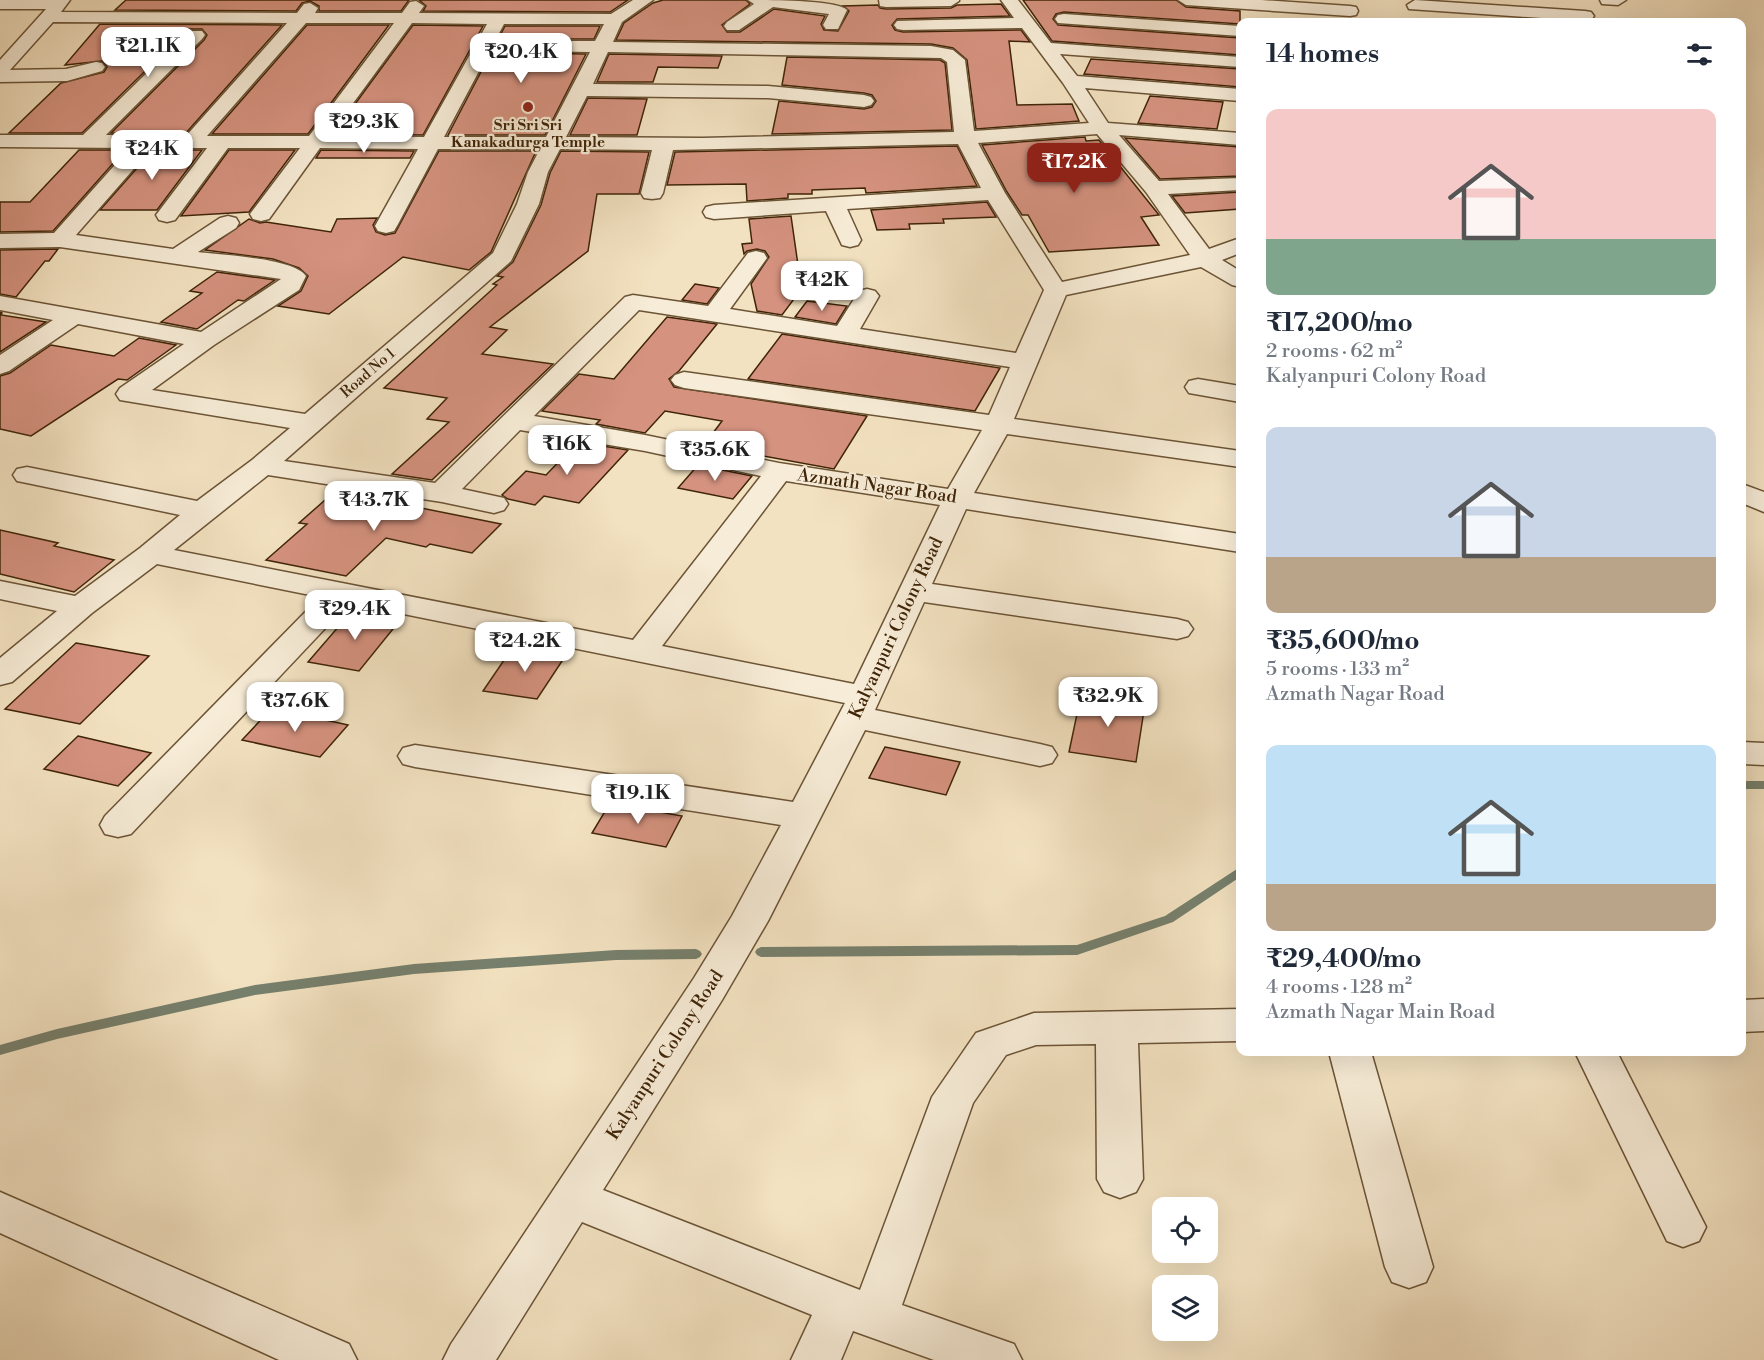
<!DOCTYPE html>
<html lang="en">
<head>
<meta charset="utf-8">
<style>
  :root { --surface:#fff; --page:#f6f6f7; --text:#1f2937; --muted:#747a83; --accent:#8f2418 }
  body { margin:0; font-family:"Libre Bodoni",serif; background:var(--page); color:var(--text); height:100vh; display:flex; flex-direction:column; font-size:22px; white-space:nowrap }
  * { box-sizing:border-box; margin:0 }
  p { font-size:20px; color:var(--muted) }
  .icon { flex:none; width:33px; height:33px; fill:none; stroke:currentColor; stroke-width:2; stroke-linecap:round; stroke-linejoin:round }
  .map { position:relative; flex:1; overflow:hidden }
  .side { position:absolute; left:1236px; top:18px; width:510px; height:1038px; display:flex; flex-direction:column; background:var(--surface); border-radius:12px; box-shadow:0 6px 24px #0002 }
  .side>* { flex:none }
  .controls { position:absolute; left:1152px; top:1197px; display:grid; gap:12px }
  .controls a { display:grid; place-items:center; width:66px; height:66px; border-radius:12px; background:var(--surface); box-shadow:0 6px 24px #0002; font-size:30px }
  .price { position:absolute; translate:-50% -51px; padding:0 14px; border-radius:12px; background:#fff; color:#222; font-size:20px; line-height:39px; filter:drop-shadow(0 2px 3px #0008) }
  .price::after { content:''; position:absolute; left:50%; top:36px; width:18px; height:14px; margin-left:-9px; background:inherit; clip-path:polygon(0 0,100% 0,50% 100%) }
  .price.on { background:var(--accent); color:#fff }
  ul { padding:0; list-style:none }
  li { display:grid; align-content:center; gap:12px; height:318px; padding:0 30px }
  li span { display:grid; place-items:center; height:186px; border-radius:12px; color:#555 }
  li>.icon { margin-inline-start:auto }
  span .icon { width:108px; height:108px; fill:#fffc; stroke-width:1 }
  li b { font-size:26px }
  h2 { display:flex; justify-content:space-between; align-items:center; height:72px; padding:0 30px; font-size:26px }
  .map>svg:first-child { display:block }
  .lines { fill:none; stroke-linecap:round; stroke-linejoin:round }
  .stream { fill:#76806d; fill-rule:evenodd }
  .building { fill:#d5927f; stroke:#3f2407; stroke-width:1.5 }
  .minor-casing { stroke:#6c5436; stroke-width:3 }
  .minor { fill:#f7ecd7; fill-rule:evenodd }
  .poi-dot { fill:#8f2418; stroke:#f7ecd7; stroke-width:2 }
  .labels { text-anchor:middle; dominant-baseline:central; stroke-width:4.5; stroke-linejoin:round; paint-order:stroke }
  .far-poi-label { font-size:15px; font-weight:bold; fill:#3f2407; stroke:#f7ecd7 }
  .far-street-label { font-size:15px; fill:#3f2407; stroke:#f7ecd7 }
  .street-label { font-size:18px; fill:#3f2407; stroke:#f7ecd7 }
</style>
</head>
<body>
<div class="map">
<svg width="1764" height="1360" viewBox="0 0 1764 1360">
  <rect width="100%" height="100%" fill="#f3e2c1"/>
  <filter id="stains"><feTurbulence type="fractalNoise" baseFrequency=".00333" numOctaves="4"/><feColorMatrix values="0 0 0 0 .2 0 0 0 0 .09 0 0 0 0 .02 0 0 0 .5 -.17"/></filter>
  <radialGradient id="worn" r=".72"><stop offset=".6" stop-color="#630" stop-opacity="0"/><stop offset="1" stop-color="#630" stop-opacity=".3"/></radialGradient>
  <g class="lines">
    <g class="stream">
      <rect x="1742" y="781" width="22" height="8"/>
      <path d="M1240,867V877L1173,922L1077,955L761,957L757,955L755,952L757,949L761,947L1077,945L1165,916Z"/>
      <path d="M696,949L700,951L702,954L700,957L696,959L616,960L414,974L255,995L57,1039L0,1055V1045L57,1029L255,985L414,964L616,950Z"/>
    </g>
  </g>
  <g class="building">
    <path d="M126,0H409L401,11H319V6L310,1L302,3L296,11L115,10Z"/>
    <path d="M419,0H628L610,12L423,11L426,6Z"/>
    <path d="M663,0H746L750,4L722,25L727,32H740L774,9L825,16L821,24L824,30L838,31L849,11L843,6L878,5L880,8L886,9L951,8L957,5L1001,4L1010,16L897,19L892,25L895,30L903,32L1021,30L1030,42L1009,41L1017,105L1072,104L1079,121L976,129L967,60L953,48L931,44L616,40L624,23L653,3Z"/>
    <path d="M1023,0H1176L1186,7L1240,11V24L1064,12L1056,14L1053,19L1058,25L1240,38V55L1052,41Z"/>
    <path d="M100,24L282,25L185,134L111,133L204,40L207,35L202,29H188L82,133H9L61,83L104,72L107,67L102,61L65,65Z"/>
    <path d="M307,25H389L308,134H212Z"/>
    <path d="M413,25L483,26L423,135L333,134Z"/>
    <path d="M505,26H600L594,39H529L523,40L518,45L521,51L529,53L586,54L545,135H448Z"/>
    <path d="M609,54L722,56L718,68L658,67L653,82H597Z"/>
    <path d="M787,57L940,60L945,63L952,130L772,134L779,101L864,109L872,107L876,101L872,95L864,93L782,85Z"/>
    <path d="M1091,59L1240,69V87L1084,74Z"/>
    <path d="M1150,96L1223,102L1217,129L1138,123Z"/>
    <path d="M588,98L647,99L637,135H570Z"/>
    <path d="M1085,137L1086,141L1099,140L1159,215L1141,217L1159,245L1049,252L1028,215H1022L1007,192L982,145Z"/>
    <path d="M1125,138L1240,147V176L1160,179Z"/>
    <path d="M957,146L977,186L866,193L865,188L812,190V194H788V198L747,201L746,184L667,185L675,152Z"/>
    <path d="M79,150H125L53,231L0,232V202H30Z"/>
    <path d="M153,150H202L157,210H100Z"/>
    <path d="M229,150H295L249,212L181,216Z"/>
    <path d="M321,150L414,151L410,158H316Z"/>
    <path d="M439,151H536L491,252L469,270L403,257L329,314L278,306L301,291L308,276L299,268L273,259L205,250L249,219L260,223L266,222L331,232L337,219L377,218L373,225L376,232L385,235L395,233Z"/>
    <path d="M561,151L649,152L639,194H597L588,251L490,327L507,330L482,354L553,364L432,480L392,474L449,422L427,419L447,398L384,388L497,285L493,284L503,277L497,276L513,262L541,205L550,173Z"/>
    <path d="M1240,192V209L1185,213L1172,196Z"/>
    <path d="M987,202L996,217L943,219L944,223L909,224L910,229L877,230L871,210Z"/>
    <path d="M791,216L798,265L809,266L797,295L782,315L757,311L751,284L769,257L765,251L757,249L747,251L744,254L742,244L752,243L749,219Z"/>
    <path d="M58,249L49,261H45L16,297L0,294V250Z"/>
    <path d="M217,272L275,280L244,301L238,300L197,329L161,322L202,293L190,291Z"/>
    <path d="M695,284L719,288L707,304L682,300Z"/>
    <path d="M807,301L847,306L836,324L795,317Z"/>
    <path d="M0,312L2,313L1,315L46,322L0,352Z"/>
    <path d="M667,317L717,324L679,371L669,379L674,387L867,416L834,469L704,445L722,421L665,411L645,433L596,424L600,420L542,411L579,374L614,379Z"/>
    <path d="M782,334L1000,368L975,411L748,379Z"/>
    <path d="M139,338L176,345L127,380L118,379L31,436L0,429V376L10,373L51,345L114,356Z"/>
    <path d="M578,442L628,450L579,503L544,496L535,505L508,499L502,495L526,471L546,475Z"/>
    <path d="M698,465L752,476L733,499L678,488Z"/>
    <path d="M333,493L364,500L371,493L412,500L406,505L501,524L472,553L430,544L426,547L386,538L346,576L266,560L307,524L299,523Z"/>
    <path d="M0,530L58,543L54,546L114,560L74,592L0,574Z"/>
    <path d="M352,611L401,619L359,671L308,662Z"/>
    <path d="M76,643L149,656L80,724L5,709Z"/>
    <path d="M513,647L566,655L537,699L483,691Z"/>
    <path d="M1081,695L1145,704L1136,762L1069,752Z"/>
    <path d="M272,708L348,725L320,757L242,740Z"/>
    <path d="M78,736L151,753L118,786L44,769Z"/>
    <path d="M885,747L960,762L946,795L869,778Z"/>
    <path d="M610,803L682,816L666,847L592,833Z"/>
  </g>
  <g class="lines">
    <defs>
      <g id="minor">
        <path d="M0,0H70L61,12L297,13L304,4L310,3L318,8L315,13H402L410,2L416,1L424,6L419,13L611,14L633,0H653L622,22L613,42L931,46L953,50L965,60L974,131L1089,123L1063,83L1022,28L903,30L897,29L894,25L897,21L1014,18L1001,0H1018L1051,43L1240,57V67L1060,54L1077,76L1240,89V101L1085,88L1108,123L1240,133V145L1119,135L1159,181L1240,178V190L1168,194L1209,249L1240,238V253L1222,260L1240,271V287L1232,285L1201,267L1066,295L1014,419L1240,451V467L1007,434L974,493L1240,534V552L966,509L932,584L1177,619L1188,622L1193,629L1188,636L1177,639L924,602L875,710L1040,744L1052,747L1057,755L1052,763L1040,766L865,730L768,921L722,1000L603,1190L860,1290L932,1097L976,1033L1034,1013L1240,1009V1041L1138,1043L1143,1179L1136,1192L1120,1198L1104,1192L1097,1179L1096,1044L1036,1045L1006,1055L973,1103L902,1305L1014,1344L1022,1360H934L853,1331L841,1360H791L812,1315L582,1222L496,1360H443L451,1344L694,978L732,916L781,825L415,767L403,764L398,756L403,748L415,745L793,802L845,703L349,603L131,834L118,837L105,834L100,825L105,816L320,597L157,564L92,613L12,682L0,685V658L57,611L0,599V581L75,596L140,548L180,515L27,483L17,481L13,475L17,469L27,467L197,501L252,460L290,428L120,400L116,394L120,388L184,344L78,324L9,371L0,374V355L53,320L0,310V296L201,332L281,279L60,247L0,248V234L54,233L130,148L0,147V135H83L190,31H202L205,35L202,39L106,135L186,136L287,23L53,22L10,70L66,69L96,62L102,63L105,67L102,71L67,81L0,82V60L46,9H0ZM306,23H394L309,136H207ZM412,23L487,24L424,137L329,136ZM504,24H604L595,41H529L523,42L520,46L523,50L529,51L590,52L546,137H444ZM608,52L941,58L947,62L954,132L703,138L566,137L587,96L768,98L864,107L871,105L874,101L871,97L864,95L768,86L593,84ZM1097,134L1146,192L1190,255L1062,282L1005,193L978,143ZM958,144L981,188L714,205L706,207L703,212L706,217L714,219L826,211L842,245L850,247L858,245L861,240L847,209L988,200L1044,290L1016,353L860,329L879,296L875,291L867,289L859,291L837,326L730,309L767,258L764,253L756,251L748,253L708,306L633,295L625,297L435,483L284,461L511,261L539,204L548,172L560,149L652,150L641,193L644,198L652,199L660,198L663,193L673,150ZM152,148H207L156,215L159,220L167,222L175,220L228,148H300L250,214L253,219L261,221L269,219L320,148L418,149L375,226L378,231L386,233L394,231L397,226L438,149H540L528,172L517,204L493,253L305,414L152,390L214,345L299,290L306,276C293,258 221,255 198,252L236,228L239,223L236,218L228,216L220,218L173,249L76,235ZM639,310L1010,367L989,415L684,372L675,375L671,380L675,385L684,388L982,430L948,489L779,463L645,435L534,416ZM520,430L645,451L761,476L633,640L174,550L268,475L442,502L494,513L504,510L508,504L504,498L462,489ZM786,481L940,505L854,684L662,646Z"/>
        <path d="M748,0C766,0 838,0 847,10L838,29H826L823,25L829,14L773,7L739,30H727L724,26L727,22L754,4Z"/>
        <path d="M879,0H959V1L951,6L886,7L880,6Z"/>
        <path d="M1178,0H1261L1350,6L1356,7L1358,11L1356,15L1350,16L1186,5Z"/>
        <path d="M1415,0L1585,11L1591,12L1594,16L1591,20L1585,21L1409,9L1407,5Z"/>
        <path d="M1600,0H1626L1618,5L1602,4Z"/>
        <path d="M1064,14L1240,26V36L1058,23L1055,19L1058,15Z"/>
        <path d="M1198,379L1240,386V402L1189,393L1185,387L1189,381Z"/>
        <path d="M1742,484L1764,492V512L1742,503Z"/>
        <path d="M1742,742L1764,743V765L1742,764Z"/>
        <path d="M1764,999V1031L1742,1032V1000Z"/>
        <path d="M1329,1052H1371L1433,1267L1426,1282L1409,1288L1392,1282L1385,1267Z"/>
        <path d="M1575,1052H1617L1706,1227L1699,1241L1683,1247L1667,1241Z"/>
        <path d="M0,1192L349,1344L357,1360H279L0,1233Z"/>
      </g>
    </defs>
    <use href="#minor" class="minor-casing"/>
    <use href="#minor" class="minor"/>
  </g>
  <circle class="poi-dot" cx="528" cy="107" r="6"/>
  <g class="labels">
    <g class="far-poi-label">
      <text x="528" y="125">Sri Sri Sri<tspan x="528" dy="17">Kanakadurga Temple</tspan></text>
    </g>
    <g class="far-street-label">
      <text transform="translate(368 373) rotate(-41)">Road No 1</text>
    </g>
    <g class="street-label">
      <text transform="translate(877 486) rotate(8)">Azmath Nagar Road</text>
      <text transform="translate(896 628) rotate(-65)">Kalyanpuri Colony Road</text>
      <text transform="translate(665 1055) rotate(-57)">Kalyanpuri Colony Road</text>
    </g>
  </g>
  <rect width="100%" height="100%" filter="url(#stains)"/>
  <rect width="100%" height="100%" fill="url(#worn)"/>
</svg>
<div class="controls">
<a><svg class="icon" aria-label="locate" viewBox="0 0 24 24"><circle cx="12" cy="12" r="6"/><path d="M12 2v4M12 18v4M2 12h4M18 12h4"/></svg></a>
<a><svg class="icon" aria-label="layers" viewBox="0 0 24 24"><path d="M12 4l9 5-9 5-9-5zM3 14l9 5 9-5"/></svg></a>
</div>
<b class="price" style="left:148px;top:78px">₹21.1K</b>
<b class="price" style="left:521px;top:84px">₹20.4K</b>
<b class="price" style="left:364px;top:154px">₹29.3K</b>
<b class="price" style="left:152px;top:181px">₹24K</b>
<b class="price on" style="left:1074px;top:194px">₹17.2K</b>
<b class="price" style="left:822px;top:312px">₹42K</b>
<b class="price" style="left:567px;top:476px">₹16K</b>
<b class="price" style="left:715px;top:482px">₹35.6K</b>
<b class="price" style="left:374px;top:532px">₹43.7K</b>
<b class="price" style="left:355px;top:641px">₹29.4K</b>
<b class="price" style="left:525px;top:673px">₹24.2K</b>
<b class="price" style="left:1108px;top:728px">₹32.9K</b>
<b class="price" style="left:295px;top:733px">₹37.6K</b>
<b class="price" style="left:638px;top:825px">₹19.1K</b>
<section class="side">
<h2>14 homes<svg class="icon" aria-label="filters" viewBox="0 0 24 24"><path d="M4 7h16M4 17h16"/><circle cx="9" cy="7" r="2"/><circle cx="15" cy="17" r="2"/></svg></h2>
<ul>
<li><span style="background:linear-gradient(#f6c9c9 70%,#7fa58c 0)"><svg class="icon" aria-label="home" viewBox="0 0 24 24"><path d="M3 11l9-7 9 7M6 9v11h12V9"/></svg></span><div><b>₹17,200/mo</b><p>2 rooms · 62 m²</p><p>Kalyanpuri Colony Road</p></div></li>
<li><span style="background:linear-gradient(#c9d6e8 70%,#b9a48a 0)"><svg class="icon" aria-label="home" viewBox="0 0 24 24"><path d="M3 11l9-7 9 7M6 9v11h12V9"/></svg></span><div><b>₹35,600/mo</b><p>5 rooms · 133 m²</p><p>Azmath Nagar Road</p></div></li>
<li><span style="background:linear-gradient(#bfe0f5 75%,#b9a48a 0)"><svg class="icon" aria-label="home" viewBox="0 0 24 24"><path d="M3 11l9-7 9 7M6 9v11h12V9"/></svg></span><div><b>₹29,400/mo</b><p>4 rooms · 128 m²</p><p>Azmath Nagar Main Road</p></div></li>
</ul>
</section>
</div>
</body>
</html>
